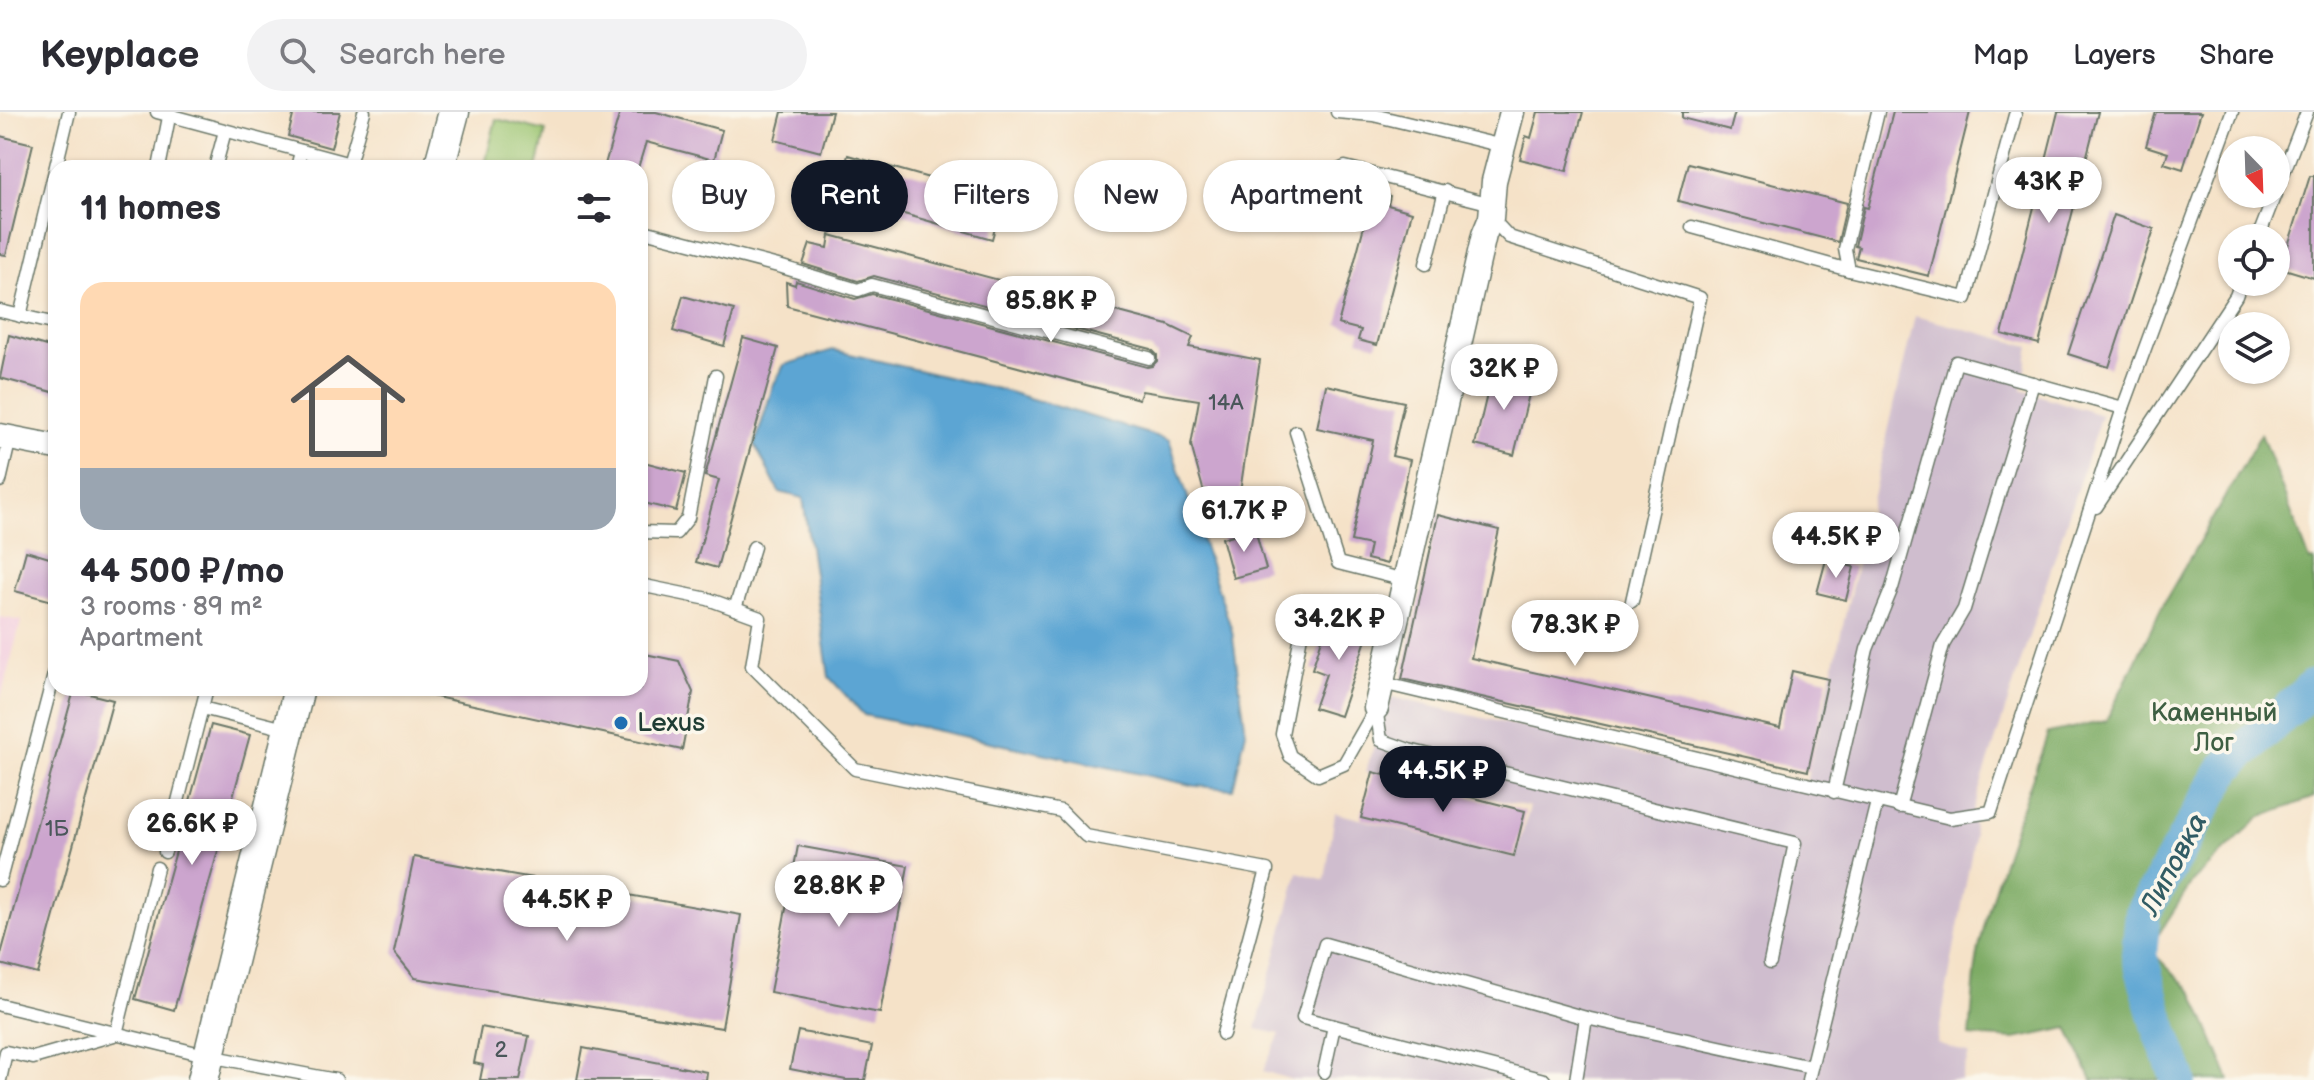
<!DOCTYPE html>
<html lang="en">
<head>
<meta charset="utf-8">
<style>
  :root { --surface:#fff; --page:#f2f2f3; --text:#2b2b33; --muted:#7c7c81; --line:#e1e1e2; --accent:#111827 }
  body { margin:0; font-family:"Balsamiq Sans",sans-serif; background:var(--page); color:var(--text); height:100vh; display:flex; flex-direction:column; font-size:30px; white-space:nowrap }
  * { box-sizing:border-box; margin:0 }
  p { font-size:26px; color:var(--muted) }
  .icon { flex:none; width:44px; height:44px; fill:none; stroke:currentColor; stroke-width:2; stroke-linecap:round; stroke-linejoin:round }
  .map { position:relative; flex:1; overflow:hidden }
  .details { position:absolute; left:48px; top:48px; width:600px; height:536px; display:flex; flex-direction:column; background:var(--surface); border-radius:24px; box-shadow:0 2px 6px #0004 }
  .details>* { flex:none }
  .top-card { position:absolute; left:672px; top:48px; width:760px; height:72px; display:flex; gap:16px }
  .needle { width:52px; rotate:157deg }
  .controls { position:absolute; left:2218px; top:24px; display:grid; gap:16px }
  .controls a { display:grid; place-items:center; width:72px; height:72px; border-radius:50%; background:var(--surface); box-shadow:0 2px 6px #0004; font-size:40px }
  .price { position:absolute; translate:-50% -68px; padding:0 18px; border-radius:28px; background:#fff; color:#222; font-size:26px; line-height:52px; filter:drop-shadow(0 2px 4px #0008) }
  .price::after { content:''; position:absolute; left:50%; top:48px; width:24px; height:18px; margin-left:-12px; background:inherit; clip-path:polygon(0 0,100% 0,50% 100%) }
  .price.on { background:var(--accent); color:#fff }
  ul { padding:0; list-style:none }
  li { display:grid; align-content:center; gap:16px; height:424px; padding:0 32px }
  li span { display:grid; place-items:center; height:248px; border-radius:24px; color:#555 }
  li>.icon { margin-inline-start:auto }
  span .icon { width:144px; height:144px; fill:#fffc; stroke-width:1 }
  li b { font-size:34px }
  h2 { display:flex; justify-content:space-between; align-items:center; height:96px; padding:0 32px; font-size:34px }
  .pill { padding:0 28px; border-radius:36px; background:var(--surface); box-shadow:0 2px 6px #0004; font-size:28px; line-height:72px }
  .pill.on { background:var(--accent); color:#fff }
  header { display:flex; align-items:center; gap:48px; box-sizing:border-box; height:112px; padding:0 40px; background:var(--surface); border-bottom:2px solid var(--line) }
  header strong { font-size:38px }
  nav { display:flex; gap:44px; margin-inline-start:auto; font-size:28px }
  .search { width:560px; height:72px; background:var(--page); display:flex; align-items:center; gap:20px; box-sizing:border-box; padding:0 28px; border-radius:44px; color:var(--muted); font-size:30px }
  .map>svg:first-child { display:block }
  .built { fill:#f3cfdf }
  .industrial { fill:#cfbdce }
  .green { fill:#9bc471; stroke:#5d8052; stroke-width:2 }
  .forest { fill:#7caa63; stroke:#4e744c; stroke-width:2 }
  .water { fill:#5ca5d3; stroke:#3e7184; stroke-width:2 }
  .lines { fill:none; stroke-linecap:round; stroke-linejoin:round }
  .river { stroke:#5ca5d3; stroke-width:36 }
  .building { fill:#cca5ce }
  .service-casing { stroke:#6a7768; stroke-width:15 }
  .minor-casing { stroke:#6a7768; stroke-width:27 }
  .tertiary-casing { stroke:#6a7768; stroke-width:33 }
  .service { stroke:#fff; stroke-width:12 }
  .minor { stroke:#fff; stroke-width:24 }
  .tertiary { stroke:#fff; stroke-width:30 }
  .poi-dot { fill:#1f6fb2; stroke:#fbf7ec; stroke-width:3 }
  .labels { text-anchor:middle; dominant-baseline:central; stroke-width:7; stroke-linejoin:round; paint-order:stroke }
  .number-label { font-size:22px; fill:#4a575a }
  .park-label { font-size:26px; fill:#3e5f43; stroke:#fbf7ec }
  .poi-label { font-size:26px; fill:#1f3d34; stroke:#fbf7ec; text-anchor:start }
  .water-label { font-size:28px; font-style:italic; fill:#315c64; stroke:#fbf7ec }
</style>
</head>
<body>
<header>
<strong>Keyplace</strong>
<div class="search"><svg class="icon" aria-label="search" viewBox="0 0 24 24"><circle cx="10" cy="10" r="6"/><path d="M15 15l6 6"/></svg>Search here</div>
<nav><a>Map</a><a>Layers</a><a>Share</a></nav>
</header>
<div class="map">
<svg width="2314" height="968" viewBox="0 0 2314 968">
  <rect width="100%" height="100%" fill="#fbf7ec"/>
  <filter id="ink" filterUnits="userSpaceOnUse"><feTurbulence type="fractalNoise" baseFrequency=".0125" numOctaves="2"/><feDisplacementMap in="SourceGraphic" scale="16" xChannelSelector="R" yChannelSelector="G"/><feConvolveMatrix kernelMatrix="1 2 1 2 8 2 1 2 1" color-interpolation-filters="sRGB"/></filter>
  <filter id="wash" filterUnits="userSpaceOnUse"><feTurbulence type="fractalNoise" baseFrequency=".006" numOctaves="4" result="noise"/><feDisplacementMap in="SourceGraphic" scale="32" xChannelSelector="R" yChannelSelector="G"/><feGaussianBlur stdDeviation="1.8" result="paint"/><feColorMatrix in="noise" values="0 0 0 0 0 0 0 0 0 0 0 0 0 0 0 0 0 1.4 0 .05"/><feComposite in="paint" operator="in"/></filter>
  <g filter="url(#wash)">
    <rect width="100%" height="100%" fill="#f5e2c8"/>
    <path class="built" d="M0,505L21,509L0,589Z"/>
    <path class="industrial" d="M1915,204L2030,234L2022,278L2101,303L1973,697L1974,727L1937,931L1969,942L1961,968H1293L1263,959L1280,922L1256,917L1298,760L1325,768L1335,701L1515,745L1530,695L1365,660L1392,585L1804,680Z"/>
    <path class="green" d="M496,7L546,19L537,56H484Z"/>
    <path class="forest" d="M2261,322L2310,449L2314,448V685L2259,706L2193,769L2149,837L2193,881L2230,968H2092L2068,916L2015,927L1970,924C1973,894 1973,862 1980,832C1996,759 2025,691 2048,621L2106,609L2165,489Z"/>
    <path class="water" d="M833,238L1002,278L1169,328L1232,519L1246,620L1233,677L1196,674L864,603L829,565L803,386L779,380L755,333L773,274L784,253Z"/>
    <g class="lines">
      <path class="river" d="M2179,968L2161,919L2139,843L2143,800L2226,655L2314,574"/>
    </g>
    <g id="blocks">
      <g class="building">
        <path d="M294,0H340L331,36L288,24Z"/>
        <path d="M620,0H656L722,18L714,48L646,30L638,56H604Z"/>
        <path d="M782,0H832L821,40L775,28Z"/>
        <path d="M1538,0H1583L1567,59L1520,47L1526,24L1531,26Z"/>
        <path d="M1682,0H1735L1730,18L1682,6Z"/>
        <path d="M1893,0H1970L1929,164L1856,146L1859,135L1855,134L1864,95L1868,96Z"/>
        <path d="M2058,0H2098L2039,232L2002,222Z"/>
        <path d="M2156,0H2201L2183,57L2164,51L2168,41L2146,34Z"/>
        <path d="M0,24L33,32L6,143L0,142Z"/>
        <path d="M848,43L1003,87L992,127L837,83Z"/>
        <path d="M1688,51L1847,91L1838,130L1678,89Z"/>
        <path d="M2310,64H2314V166L2281,156Z"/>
        <path d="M1373,80L1390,84L1388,93L1412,100L1377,233L1358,228L1361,218L1338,212Z"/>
        <path d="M2114,103L2154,117L2109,255L2068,242Z"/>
        <path d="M830,123L1168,213L1193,225L1189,235L1260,248L1239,386L1203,377L1191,333L1199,288L1142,279L1139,287L787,194L786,170L795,173L796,169L855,187L872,182L1147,255L1152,254L1157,249V243L1151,237L874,164L858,169L803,152L810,132L828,136Z"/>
        <path d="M683,184L734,198L724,234L673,219Z"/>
        <path d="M9,223L56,237V281L0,266Z"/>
        <path d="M743,226L778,236L717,456L696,450L719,368L705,364Z"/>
        <path d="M1493,257L1533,266L1514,343L1475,333Z"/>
        <path d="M1326,273L1404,290L1392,344L1410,348L1387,452L1367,447L1370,433L1351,429L1373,328L1317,316Z"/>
        <path d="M640,349L686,361L676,399L640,390Z"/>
        <path d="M1438,403L1499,418L1471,546L1780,616L1792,559L1828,567L1808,659L1402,567Z"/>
        <path d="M1255,417L1266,457L1233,466L1222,426Z"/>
        <path d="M26,439L56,448V490L15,479Z"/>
        <path d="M1826,448L1854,455L1846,488L1817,481Z"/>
        <path d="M1330,503L1370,516L1340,604L1314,596L1326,562L1312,557Z"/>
        <path d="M640,541L679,549L693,580L682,638L427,583L428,576H640Z"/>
        <path d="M74,578L113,588L38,862L0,852V846Z"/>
        <path d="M211,613L250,623L174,898L135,887Z"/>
        <path d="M1373,660L1525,699L1514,744L1361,706Z"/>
        <path d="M798,734L908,754L880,901L770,880Z"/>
        <path d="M414,745L741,803L722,916L415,866L394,840Z"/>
        <path d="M481,915L529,924L520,968H480L483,953L474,951Z"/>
        <path d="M798,919L872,934L865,968H846L790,957Z"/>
        <path d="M583,936L707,960L706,968H577Z"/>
      </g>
    </g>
  </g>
  <g filter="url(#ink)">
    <use href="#blocks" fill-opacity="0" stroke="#6a7768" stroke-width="2"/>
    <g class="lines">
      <defs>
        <g id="service">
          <path d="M157,0L365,56"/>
          <path d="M1337,0L1373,3L1503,34"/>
          <path d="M349,52L364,0"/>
          <path d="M159,56L170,0"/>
          <path d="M215,56L225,19"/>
          <path d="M297,56L301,39"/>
          <path d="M2276,80L2307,0"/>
          <path d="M1265,92L1345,55L1492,92"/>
          <path d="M1491,106L1509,125L1700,186L1632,489"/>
          <path d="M1692,115L1849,158L1966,186L2015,3"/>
          <path d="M640,118L782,155L858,178L872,173L1149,246"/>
          <path d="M2258,126L2275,82"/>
          <path d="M1426,152L1445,79"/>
          <path d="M1849,158L1845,137L1878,0"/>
          <path d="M0,199L56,212"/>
          <path d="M20,204L69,0"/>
          <path d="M1296,320L1338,451L1405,468"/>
          <path d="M0,369L10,326"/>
          <path d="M2096,395L2236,184L2241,170"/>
          <path d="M640,420L676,421L688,406L716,264"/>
          <path d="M640,473L708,487L760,506L752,554L855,657L1061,699L1086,724L1267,758L1223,922"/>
          <path d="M735,497L754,435"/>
          <path d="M1302,518L1282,622L1290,644L1318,663L1344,652L1376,596"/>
          <path d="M1382,571L1950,706L1991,700L2123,296"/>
          <path d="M202,596L289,618"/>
          <path d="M1376,596L1381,628L1409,638L1795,731L1770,851"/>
          <path d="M1834,680L1867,537L1892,476L1956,250L2123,296L2232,0"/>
          <path d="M1899,695L1943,533L1964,497L2033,271"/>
          <path d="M165,740L207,576"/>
          <path d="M0,768L56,555"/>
          <path d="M0,893L209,944L336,968"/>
          <path d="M116,922L157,756"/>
          <path d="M1324,960L1334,914"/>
          <path d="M0,968L6,940L33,946L114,923"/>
          <path d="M1544,968L1303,906L1325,832L1586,906L1811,955"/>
          <path d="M1576,968L1586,906"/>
          <path d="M1808,968L1877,690"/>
        </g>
        <g id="minor">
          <path d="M0,324L56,335"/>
          <path d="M1376,596L1484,123L1491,106L1494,69L1512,0"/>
        </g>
        <g id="tertiary">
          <path d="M439,56L454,0"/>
          <path d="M203,968L299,576"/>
        </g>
      </defs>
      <use href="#service" class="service-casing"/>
      <use href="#minor" class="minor-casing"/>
      <use href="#tertiary" class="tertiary-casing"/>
      <use href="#service" class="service"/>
      <use href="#minor" class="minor"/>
      <use href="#tertiary" class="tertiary"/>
    </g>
  </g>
  <circle class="poi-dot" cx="621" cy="611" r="8"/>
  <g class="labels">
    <g class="number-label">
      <text x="1226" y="291">14А</text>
      <text x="57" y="717">1Б</text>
      <text x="501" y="938">2</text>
    </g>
    <g class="park-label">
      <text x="2214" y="601">Каменный<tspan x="2214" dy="30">Лог</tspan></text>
    </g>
    <g class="poi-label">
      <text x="637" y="611">Lexus</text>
    </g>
    <g class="water-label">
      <text transform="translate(2174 752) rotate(-62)">Липовка</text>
    </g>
  </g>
</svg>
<div class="controls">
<a><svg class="needle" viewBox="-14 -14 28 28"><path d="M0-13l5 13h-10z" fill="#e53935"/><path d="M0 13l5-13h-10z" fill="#7c7c81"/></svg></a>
<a><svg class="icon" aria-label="locate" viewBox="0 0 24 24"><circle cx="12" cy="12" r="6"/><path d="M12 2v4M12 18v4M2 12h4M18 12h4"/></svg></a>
<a><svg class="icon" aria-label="layers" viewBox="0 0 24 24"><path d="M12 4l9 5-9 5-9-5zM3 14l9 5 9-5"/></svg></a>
</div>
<b class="price" style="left:2049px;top:113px">43K ₽</b>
<b class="price" style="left:1051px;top:232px">85.8K ₽</b>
<b class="price" style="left:1504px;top:300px">32K ₽</b>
<b class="price" style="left:1244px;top:442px">61.7K ₽</b>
<b class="price" style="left:1836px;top:468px">44.5K ₽</b>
<b class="price" style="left:1339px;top:550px">34.2K ₽</b>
<b class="price" style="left:1575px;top:556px">78.3K ₽</b>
<b class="price on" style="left:1443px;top:702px">44.5K ₽</b>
<b class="price" style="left:192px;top:755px">26.6K ₽</b>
<b class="price" style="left:839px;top:817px">28.8K ₽</b>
<b class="price" style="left:567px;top:831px">44.5K ₽</b>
<div class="top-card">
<a class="pill">Buy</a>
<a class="pill on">Rent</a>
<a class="pill">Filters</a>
<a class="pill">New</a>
<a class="pill">Apartment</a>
</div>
<section class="details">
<h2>11 homes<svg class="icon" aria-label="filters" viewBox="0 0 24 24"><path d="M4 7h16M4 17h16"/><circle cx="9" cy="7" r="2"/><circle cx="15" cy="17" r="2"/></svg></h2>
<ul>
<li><span style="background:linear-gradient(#ffd9b3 75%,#9aa5b1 0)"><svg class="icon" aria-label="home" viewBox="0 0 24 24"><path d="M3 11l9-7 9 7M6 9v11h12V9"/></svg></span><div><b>44 500 ₽/mo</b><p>3 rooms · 89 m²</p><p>Apartment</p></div></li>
</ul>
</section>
</div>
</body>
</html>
